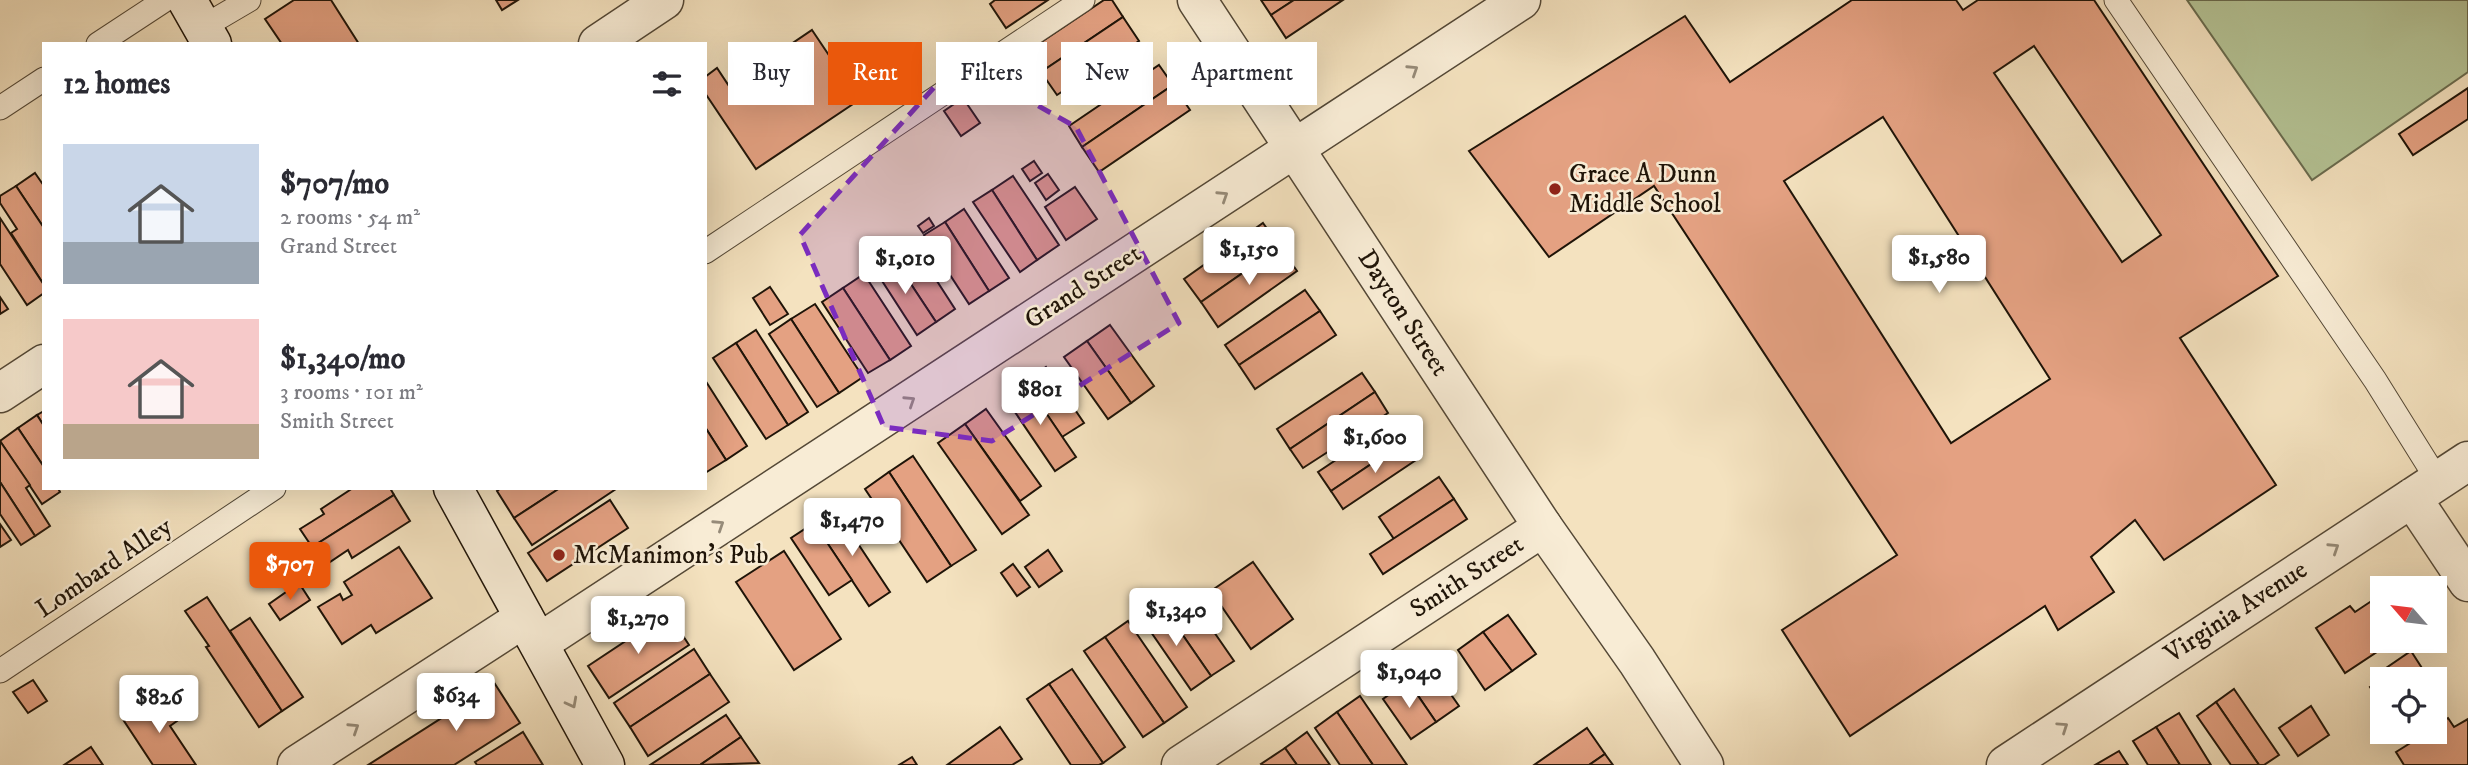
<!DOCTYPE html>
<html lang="en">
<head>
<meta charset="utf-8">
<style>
  :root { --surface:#fff; --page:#f7f7f7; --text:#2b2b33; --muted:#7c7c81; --accent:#ea580c }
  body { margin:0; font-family:"IM FELL DW Pica",serif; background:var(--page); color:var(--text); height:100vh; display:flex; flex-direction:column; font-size:26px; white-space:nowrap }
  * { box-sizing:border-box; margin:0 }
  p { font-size:23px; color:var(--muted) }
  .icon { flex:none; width:38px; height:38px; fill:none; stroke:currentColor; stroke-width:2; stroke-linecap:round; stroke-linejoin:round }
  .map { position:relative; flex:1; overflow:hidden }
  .side { position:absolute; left:42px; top:42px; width:665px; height:448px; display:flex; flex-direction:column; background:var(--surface); border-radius:0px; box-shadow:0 7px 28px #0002 }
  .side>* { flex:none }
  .top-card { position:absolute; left:728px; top:42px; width:665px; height:63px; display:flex; gap:14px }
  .needle { width:46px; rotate:298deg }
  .tools { position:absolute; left:2370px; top:576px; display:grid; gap:14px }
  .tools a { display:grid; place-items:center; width:77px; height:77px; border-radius:0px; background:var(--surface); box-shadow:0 7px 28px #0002; font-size:35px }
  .price { position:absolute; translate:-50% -60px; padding:0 16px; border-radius:7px; background:#fff; color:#222; font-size:23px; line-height:46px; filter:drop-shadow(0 2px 4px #0008) }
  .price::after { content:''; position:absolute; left:50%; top:42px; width:21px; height:16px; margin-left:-10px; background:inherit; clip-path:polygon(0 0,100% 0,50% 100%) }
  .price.selected { background:var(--accent); color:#fff }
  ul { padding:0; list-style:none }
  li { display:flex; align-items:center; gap:21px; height:175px; padding:0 21px }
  li span { display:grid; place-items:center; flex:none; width:196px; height:140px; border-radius:0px; color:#555 }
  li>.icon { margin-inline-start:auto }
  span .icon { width:84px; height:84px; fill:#fffc; stroke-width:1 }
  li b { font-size:30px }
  h2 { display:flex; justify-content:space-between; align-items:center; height:84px; padding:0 21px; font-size:30px }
  .pill { padding:0 24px; border-radius:0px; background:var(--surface); box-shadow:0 7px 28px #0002; font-size:24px; line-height:63px }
  .pill.selected { background:var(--accent); color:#fff }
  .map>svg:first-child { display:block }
  .green { fill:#b5c496; stroke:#6a6c4f; stroke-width:2 }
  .building { fill:#e4a182; stroke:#1f1408; stroke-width:2; fill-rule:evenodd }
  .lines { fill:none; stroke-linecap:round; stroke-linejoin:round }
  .lane-casing { stroke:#544836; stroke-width:25 }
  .street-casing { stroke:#544836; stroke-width:41 }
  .secondary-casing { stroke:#1f1408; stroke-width:41 }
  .lane { stroke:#f8ecd5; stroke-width:23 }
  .street { stroke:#f8ecd5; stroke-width:38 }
  .secondary { stroke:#f8ecd5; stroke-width:38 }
  .oneway { stroke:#968b79 }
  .marked { fill:#7b2cbf; fill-opacity:0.2; stroke:#7b2cbf; stroke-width:5; stroke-dasharray:14 9; stroke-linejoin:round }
  .poi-dot { fill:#8f2418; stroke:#f8ecd5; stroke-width:2.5 }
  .labels { text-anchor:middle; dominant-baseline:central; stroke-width:5; stroke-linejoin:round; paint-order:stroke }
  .poi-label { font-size:26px; fill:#1f1408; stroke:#f8ecd5; text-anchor:start }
  .street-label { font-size:26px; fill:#1f1408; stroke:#f8ecd5 }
</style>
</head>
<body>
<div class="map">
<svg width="2468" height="765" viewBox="0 0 2468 765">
  <rect width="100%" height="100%" fill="#f4e2bf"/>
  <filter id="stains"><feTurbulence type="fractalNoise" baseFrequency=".00286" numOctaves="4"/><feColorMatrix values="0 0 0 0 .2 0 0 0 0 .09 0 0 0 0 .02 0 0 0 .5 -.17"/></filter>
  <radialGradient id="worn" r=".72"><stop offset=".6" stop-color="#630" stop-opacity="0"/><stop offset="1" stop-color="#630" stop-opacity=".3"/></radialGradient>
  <path class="green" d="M2187,0H2468V72L2312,180Z"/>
  <g class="building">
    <path d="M294,0H331L359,44H282L265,19Z"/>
    <path d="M496,0H518L502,10Z"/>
    <path d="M995,0H1048L1006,28L990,4Z"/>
    <path d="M1104,0H1112L1123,17L1041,72L1028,51Z"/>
    <path d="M1261,0H1294L1271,15Z"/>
    <path d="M1294,0H1343L1286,38L1271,15Z"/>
    <path d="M1852,0H1956L1963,10L1978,0H2094L2278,276L2180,338L2276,485L2164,560L2135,520L2091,557L2114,592L2058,630L2045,606L1850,736L1782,630L1897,555L1654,186L1549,257L1469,151L1685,16L1730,82ZM2034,46L2161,235L2122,262L1994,73ZM1883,117L2050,379L1951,443L1784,181Z"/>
    <path d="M1123,17L1139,41L1057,95L1041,72Z"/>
    <path d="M812,30L859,100L756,169L705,93V77L717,68L729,86Z"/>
    <path d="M1159,65L1173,85L1082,147L1069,126Z"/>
    <path d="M1173,85L1190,110L1099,172L1082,147Z"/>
    <path d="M2468,88V119L2413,155L2399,134Z"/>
    <path d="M963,98L980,123L961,136L944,111Z"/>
    <path d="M1034,161L1042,173L1030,181L1022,169Z"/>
    <path d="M35,173L44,186V228L16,186Z"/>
    <path d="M1048,174L1059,190L1046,200L1035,183Z"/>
    <path d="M1013,176L1059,245L1037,260L992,190Z"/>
    <path d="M16,186L44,228V285L11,233L17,229L0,203V196Z"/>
    <path d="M1075,187L1097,219L1066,240L1045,207Z"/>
    <path d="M992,190L1037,260L1020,272L973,202Z"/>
    <path d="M964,209L1009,278L989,291L945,222Z"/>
    <path d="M0,218L44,285V293L27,305L0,264Z"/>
    <path d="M929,218L934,226L923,233L918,226Z"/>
    <path d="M945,222L989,291L969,304L924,235Z"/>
    <path d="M1263,223L1280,247L1201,302L1184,279Z"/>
    <path d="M913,244L955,309L936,322L893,257Z"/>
    <path d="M1280,247L1297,271L1218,327L1201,302Z"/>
    <path d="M893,257L936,322L917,335L875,270Z"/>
    <path d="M864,274L911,346L890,360L843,288Z"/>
    <path d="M770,287L788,314L770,325L753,298Z"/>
    <path d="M843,288L890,360L868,373L822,302Z"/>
    <path d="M1305,290L1320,311L1239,365L1225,345Z"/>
    <path d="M0,297L8,309L0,314Z"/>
    <path d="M815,304L863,377L839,393L791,319Z"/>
    <path d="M1320,311L1336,335L1255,389L1239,365Z"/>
    <path d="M791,319L839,393L817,407L769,334Z"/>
    <path d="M1110,325L1154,386L1131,403L1087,341Z"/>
    <path d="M756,330L808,412L788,425L736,343Z"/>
    <path d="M1087,341L1131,403L1108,419L1064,357Z"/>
    <path d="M736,343L788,425L766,439L713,358Z"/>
    <path d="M1046,367L1084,423L1062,437L1025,382Z"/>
    <path d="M1362,373L1375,392L1290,449L1277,429Z"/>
    <path d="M705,380L747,446L726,460L705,427Z"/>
    <path d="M1025,382L1076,457L1055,471L1004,396Z"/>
    <path d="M1375,392L1388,413L1303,468L1290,449Z"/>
    <path d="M986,409L1041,486L1020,501L965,424Z"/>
    <path d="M44,411V426L37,415Z"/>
    <path d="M37,415L44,426V467L18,428Z"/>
    <path d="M1394,421L1407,440L1331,491L1318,472Z"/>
    <path d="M965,424L1029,515L1002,534L938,443Z"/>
    <path d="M705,427L726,460L705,473Z"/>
    <path d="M18,428L44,467V488H58L60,492L42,504L0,441Z"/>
    <path d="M1407,440L1419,458L1343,509L1331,491Z"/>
    <path d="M0,441L30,485L26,488L50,526L35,536L0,482Z"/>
    <path d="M913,456L976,550L951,566L889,472Z"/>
    <path d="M889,472L951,566L927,582L865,489Z"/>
    <path d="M1439,477L1454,499L1394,539L1379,517Z"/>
    <path d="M0,482L35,536L21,545L0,514Z"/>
    <path d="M353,488H390L394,495L312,547L300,529L324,514L321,509Z"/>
    <path d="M501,488H560L514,518L497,491Z"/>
    <path d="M560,488L616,489L532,545L514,518Z"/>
    <path d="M394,495L410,521L352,558L348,550L324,566L312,547Z"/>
    <path d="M1454,499L1467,519L1383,574L1370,554Z"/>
    <path d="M610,500L628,528L547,581L528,553Z"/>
    <path d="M835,509L890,592L869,606L814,523Z"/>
    <path d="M814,523L852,580L829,595L791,538Z"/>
    <path d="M0,524L11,540L0,547Z"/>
    <path d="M399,547L432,598L376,633L371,625L342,644L318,607L340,594L343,600L352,595L344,582Z"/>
    <path d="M1048,550L1062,571L1039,587L1025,567Z"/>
    <path d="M784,551L841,639L794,670L736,582Z"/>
    <path d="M1253,562L1293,619L1251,649L1211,591Z"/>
    <path d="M1013,564L1030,587L1017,596L1001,573Z"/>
    <path d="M299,583L310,600L280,620L269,604Z"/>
    <path d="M1185,590L1234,661L1211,676L1162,605Z"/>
    <path d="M2382,594V640H2395L2345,673L2316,628L2350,606L2355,612Z"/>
    <path d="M207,597L282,711L259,727L206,647L209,646L185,611Z"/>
    <path d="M1162,605L1211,676L1191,690L1142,619Z"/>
    <path d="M668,613L689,645L609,698L588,666Z"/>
    <path d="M1508,615L1536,654L1512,671L1483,632Z"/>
    <path d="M250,618L303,697L282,711L230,631Z"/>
    <path d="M1128,621L1187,707L1164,723L1105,637Z"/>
    <path d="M1483,632L1512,671L1485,690L1458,650Z"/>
    <path d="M1105,637L1164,723L1143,737L1084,651Z"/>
    <path d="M694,649L710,674L630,727L614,703Z"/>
    <path d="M2411,651L2429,679H2382L2390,674L2386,668Z"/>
    <path d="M1431,666L1459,706L1436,722L1408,681Z"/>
    <path d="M1072,669L1125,747L1103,763L1049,684Z"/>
    <path d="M710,674L729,702L648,756L630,727Z"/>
    <path d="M2382,679V705L2370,687Z"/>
    <path d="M33,680L47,701L28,713L13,692Z"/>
    <path d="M1408,681L1436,722L1411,739L1383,699Z"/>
    <path d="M495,684L520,723L454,765H368Z"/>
    <path d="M1049,684L1103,763L1099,765H1071L1027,699Z"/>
    <path d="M2434,687L2442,698L2434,703Z"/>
    <path d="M2234,689L2279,755L2264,765H2259L2216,702Z"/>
    <path d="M1360,696L1407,765H1373L1337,712Z"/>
    <path d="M161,697L177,721L170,726L196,765H153L124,721Z"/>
    <path d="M2216,702L2259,765H2231L2197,716Z"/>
    <path d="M2311,706L2329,735L2298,756L2279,728Z"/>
    <path d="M1337,712L1373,765H1340L1315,728Z"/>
    <path d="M2179,713L2211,765H2180L2156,727Z"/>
    <path d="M726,715L741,737L700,765H650Z"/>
    <path d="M2448,718L2454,727L2468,719V765H2404L2396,752L2428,732H2434V727Z"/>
    <path d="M1000,727L1022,759L1012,765H947Z"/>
    <path d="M2156,727L2180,765H2148L2133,741Z"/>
    <path d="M1587,728L1605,754L1589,765H1534Z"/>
    <path d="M523,732L543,765H477L475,762Z"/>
    <path d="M1307,732L1330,765H1297L1285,748Z"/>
    <path d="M741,737L759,763L700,765Z"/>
    <path d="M91,747L103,765H64Z"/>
    <path d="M1285,748L1297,765H1262L1261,764Z"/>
    <path d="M2119,751L2128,765H2095Z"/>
    <path d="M1605,754L1613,765H1589Z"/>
    <path d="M912,757L917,765H899Z"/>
  </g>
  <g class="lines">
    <defs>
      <g id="lane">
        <path d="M2116,0L2375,380L2438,481"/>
        <path d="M203,27L249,0"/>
        <path d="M98,44L165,0"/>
        <path d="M0,108L44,79"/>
        <path d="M705,252L1083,0"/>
        <path d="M0,671L274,488"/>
      </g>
      <g id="street">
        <path d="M1197,0L1543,527L1637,661L1704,765"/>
        <path d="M598,44L664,0"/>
        <path d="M0,393L44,364"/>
        <path d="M2412,498L2468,582"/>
        <path d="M539,643L1521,0"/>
        <path d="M297,765L524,618"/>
        <path d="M1181,765L1543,527"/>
        <path d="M2006,765L2468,461"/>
      </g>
      <g id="secondary">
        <path d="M187,0L212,44"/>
        <path d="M453,488L605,765"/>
      </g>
    </defs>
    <use href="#lane" class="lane-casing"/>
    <use href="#street" class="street-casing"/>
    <use href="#secondary" class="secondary-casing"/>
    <use href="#lane" class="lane"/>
    <use href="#street" class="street"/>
    <use href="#secondary" class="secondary"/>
  </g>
  <defs><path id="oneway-chevron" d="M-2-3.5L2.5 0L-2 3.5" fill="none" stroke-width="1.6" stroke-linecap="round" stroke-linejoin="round" transform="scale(1.75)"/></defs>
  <g class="oneway">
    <use href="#oneway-chevron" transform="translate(1413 70) rotate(-33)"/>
    <use href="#oneway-chevron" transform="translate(1223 196) rotate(-33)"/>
    <use href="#oneway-chevron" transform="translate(910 401) rotate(-33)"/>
    <use href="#oneway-chevron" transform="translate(719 525) rotate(-33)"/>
    <use href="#oneway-chevron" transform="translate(2334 548) rotate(-33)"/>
    <use href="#oneway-chevron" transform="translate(572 703) rotate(62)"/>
    <use href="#oneway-chevron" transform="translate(2063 727) rotate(-34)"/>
    <use href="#oneway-chevron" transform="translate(354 728) rotate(-33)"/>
  </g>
  <path class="marked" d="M958,61L1076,127L1179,323L992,441L884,427L800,235Z"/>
  <g class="poi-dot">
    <circle cx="1555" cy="189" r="7"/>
    <circle cx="559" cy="555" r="7"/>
  </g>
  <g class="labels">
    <g class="poi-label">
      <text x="1569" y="174">Grace A Dunn<tspan x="1569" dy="30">Middle School</tspan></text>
      <text x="573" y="555">McManimon's Pub</text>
    </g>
    <g class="street-label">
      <text transform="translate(1083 287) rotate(-33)">Grand Street</text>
      <text transform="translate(1403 313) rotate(57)">Dayton Street</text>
      <text transform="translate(104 568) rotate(-34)">Lombard Alley</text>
      <text transform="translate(1467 577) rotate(-33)">Smith Street</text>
      <text transform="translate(2236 612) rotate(-33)">Virginia Avenue</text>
    </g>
  </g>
  <rect width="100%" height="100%" filter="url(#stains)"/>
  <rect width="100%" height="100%" fill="url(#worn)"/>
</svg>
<div class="tools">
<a><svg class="needle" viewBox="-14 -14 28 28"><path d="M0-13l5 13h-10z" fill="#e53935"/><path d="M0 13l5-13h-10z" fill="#7c7c81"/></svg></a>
<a><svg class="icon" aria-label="locate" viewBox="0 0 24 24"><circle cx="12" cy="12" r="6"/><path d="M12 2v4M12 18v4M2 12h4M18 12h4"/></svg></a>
</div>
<b class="price" style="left:1249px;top:287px">$1,150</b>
<b class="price" style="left:1939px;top:295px">$1,580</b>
<b class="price" style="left:905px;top:296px">$1,010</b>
<b class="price" style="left:1040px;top:427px">$801</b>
<b class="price" style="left:1375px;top:475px">$1,600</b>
<b class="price" style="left:852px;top:558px">$1,470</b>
<b class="price selected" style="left:290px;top:602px">$707</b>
<b class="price" style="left:1176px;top:648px">$1,340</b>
<b class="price" style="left:638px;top:656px">$1,270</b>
<b class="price" style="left:1409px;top:710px">$1,040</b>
<b class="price" style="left:456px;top:733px">$634</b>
<b class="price" style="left:159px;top:735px">$826</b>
<div class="top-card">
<a class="pill">Buy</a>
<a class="pill selected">Rent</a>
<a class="pill">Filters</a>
<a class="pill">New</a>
<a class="pill">Apartment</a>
</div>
<section class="side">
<h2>12 homes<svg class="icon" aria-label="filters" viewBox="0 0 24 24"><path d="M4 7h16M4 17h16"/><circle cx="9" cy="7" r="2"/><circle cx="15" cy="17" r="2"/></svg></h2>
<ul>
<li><span style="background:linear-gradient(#c9d6e8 70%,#9aa5b1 0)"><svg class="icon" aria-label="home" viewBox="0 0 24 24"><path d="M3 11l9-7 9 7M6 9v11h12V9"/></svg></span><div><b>$707/mo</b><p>2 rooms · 54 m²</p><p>Grand Street</p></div></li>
<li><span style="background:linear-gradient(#f6c9c9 75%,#b9a48a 0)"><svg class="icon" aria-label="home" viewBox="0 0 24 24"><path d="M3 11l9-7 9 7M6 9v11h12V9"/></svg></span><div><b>$1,340/mo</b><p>3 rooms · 101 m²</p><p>Smith Street</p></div></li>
</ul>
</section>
</div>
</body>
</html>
